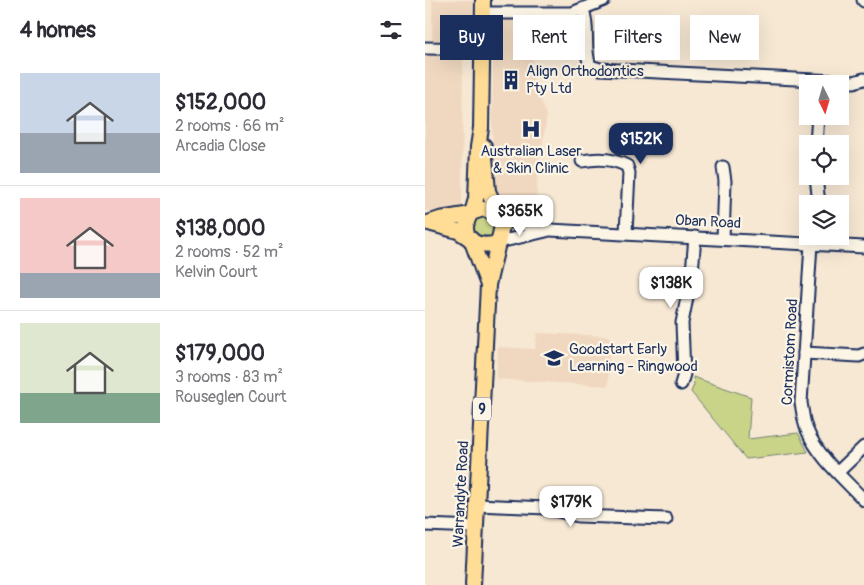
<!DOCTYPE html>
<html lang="en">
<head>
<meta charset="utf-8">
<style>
  :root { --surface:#fff; --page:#f2f2f3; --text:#2b2b33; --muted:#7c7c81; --line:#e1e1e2; --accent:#1b2f5e }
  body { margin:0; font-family:Pangolin,sans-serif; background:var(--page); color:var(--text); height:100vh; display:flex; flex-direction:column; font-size:19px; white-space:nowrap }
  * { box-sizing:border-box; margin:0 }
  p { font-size:16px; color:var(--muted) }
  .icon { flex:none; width:28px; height:28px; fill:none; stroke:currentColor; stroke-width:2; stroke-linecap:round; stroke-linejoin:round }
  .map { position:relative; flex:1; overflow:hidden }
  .drawer { display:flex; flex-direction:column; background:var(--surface); width:425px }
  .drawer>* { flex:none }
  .banner { position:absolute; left:15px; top:15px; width:349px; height:45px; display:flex; gap:10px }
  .needle { width:32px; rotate:175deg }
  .fabs { position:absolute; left:374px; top:75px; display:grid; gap:10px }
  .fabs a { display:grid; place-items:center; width:50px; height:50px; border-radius:0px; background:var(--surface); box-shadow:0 5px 20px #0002; font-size:25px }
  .price { position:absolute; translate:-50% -42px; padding:0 11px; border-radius:10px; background:#fff; color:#222; font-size:16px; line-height:32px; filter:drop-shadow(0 1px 2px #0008) }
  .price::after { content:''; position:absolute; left:50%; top:30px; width:15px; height:11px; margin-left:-8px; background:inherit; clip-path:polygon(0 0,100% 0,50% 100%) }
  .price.active { background:var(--accent); color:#fff }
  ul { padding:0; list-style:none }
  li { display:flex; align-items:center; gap:15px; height:125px; padding:0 20px }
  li+li { border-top:1px solid var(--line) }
  li span { display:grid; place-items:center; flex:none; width:140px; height:100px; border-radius:0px; color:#555 }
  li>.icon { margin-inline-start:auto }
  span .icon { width:60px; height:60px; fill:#fffc; stroke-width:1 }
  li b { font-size:21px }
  h2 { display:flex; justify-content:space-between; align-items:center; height:60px; padding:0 20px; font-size:21px }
  .tag { padding:0 18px; border-radius:0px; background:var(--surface); box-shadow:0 5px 20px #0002; font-size:18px; line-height:45px }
  .tag.active { background:var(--accent); color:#fff }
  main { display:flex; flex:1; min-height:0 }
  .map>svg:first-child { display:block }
  .built { fill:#f0d8c0 }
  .green { fill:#c9d488; stroke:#728273 }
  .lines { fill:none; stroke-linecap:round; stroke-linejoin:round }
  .minor-casing { stroke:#1b2f5e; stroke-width:15 }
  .major-casing { stroke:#1b2f5e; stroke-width:18 }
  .minor { stroke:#fcf5e5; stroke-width:11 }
  .major { stroke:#ffdd96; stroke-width:14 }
  .labels { text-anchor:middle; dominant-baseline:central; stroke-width:4.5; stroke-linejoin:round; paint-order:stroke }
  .shield { fill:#fcf5e5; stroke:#5e6a86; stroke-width:1 }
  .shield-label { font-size:14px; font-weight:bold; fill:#1b2f5e }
  .poi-label { font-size:15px; fill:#1b2f5e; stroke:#fcf5e5; text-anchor:start }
  .street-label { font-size:15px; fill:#1b2f5e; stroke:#fcf5e5 }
</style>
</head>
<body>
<main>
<section class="drawer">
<h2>4 homes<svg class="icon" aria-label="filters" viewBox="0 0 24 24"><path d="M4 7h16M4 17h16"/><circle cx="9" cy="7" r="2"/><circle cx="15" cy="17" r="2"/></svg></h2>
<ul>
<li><span style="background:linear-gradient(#c9d6e8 60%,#9aa5b1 0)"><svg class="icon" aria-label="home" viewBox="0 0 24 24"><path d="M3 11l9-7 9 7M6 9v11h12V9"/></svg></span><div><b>$152,000</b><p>2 rooms · 66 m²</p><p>Arcadia Close</p></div></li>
<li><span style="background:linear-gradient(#f6c9c9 75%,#9aa5b1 0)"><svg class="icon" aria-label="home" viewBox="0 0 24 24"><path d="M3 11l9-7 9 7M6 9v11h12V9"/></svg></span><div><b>$138,000</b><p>2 rooms · 52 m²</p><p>Kelvin Court</p></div></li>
<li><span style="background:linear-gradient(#dfe7d0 70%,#7fa58c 0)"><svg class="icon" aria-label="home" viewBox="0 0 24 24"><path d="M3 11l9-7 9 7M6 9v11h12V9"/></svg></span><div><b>$179,000</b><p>3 rooms · 83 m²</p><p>Rouseglen Court</p></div></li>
</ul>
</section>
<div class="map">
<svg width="439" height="585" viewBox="0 0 439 585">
  <rect width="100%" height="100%" fill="#f7e8d4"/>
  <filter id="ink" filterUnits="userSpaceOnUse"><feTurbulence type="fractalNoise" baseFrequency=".02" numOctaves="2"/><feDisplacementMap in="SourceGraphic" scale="10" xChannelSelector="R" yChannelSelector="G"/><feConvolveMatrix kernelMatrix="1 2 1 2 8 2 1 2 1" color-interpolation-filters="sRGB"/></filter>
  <g filter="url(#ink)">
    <g class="built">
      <path d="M7,0H48L47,40L43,43H31L27,40H7Z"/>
      <path d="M107,18L108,78L122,116L113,171L110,217L88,214L73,201L69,166L67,128L69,19Z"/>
      <path d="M26,54L38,55L37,207L32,210L20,212L0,211V56H25Z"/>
      <path d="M112,333L185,336L183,386L71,379L73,347L110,349Z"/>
    </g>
    <g class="green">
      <path d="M54,215L69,218L71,234L65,239L49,236L47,223Z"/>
      <path d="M268,377L326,397L323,439L373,433L383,452L321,459L266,392L269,385Z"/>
    </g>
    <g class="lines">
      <defs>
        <g id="minor">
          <path d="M438,0L439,1"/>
          <path d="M158,10C165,28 158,48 165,66L175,69L429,82L439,79"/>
          <path d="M58,13H147L179,0"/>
          <path d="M0,48L58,49"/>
          <path d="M391,144L393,116"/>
          <path d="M157,161C172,158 188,158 202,166L204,173L201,233"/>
          <path d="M298,167L300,181L298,239"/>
          <path d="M391,176L394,204"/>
          <path d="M74,216L87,222L125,230L439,247"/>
          <path d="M74,242L121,231"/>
          <path d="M386,244L376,403C378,412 378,421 382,430C393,457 419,479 439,500"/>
          <path d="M379,353L434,356L439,354"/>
          <path d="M256,384L259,374L257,323L267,272L270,237"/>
          <path d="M413,472L439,447"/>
          <path d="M52,505L121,508L153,516L241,519"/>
          <path d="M0,525L51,527"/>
        </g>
        <g id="major">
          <path d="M59,146L63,191L74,216"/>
          <path d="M47,213L51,199L53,147L56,128L58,0"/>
          <path d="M3,223L15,219L40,215L58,209L69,212L74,216L77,226L73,243C50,249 32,237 46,213"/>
          <path d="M7,224L33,231L45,239"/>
          <path d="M46,239L63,285"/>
          <path d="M48,585L63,285L73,243"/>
        </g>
      </defs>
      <use href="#minor" class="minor-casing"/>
      <use href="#major" class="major-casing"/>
      <use href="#minor" class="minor"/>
      <use href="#major" class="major"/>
    </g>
  </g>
  <defs>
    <symbol id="building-bare" viewBox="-9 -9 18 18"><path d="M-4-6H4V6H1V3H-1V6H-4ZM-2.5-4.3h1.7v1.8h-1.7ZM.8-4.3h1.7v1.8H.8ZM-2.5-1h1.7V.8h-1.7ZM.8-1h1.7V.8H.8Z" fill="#1b2f5e" stroke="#fcf5e5" stroke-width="2.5" paint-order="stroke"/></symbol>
    <symbol id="hospital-bare" viewBox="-9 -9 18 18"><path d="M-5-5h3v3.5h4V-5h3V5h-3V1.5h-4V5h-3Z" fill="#1b2f5e" stroke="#fcf5e5" stroke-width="2.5" paint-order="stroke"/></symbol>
    <symbol id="school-bare" viewBox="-9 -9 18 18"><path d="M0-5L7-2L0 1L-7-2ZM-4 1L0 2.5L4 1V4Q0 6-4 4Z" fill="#1b2f5e" stroke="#fcf5e5" stroke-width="2.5" paint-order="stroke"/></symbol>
  </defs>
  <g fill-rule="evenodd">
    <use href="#building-bare" x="72" y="66" width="28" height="28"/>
    <use href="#hospital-bare" x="92" y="115" width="28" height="28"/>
    <use href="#school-bare" x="115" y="344" width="28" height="28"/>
  </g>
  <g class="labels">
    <rect class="shield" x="48" y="397.5" width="18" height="23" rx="4"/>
    <g class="shield-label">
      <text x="57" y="409">9</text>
    </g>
    <g class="poi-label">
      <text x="101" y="71">Align Orthodontics<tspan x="101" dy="17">Pty Ltd</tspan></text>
      <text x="106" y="151" text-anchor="middle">Australian Laser<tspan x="106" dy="17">&amp; Skin Clinic</tspan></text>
      <text x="144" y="349">Goodstart Early<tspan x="144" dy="17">Learning - Ringwood</tspan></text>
    </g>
    <g class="street-label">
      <text transform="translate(283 222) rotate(3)">Oban Road</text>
      <text transform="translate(365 352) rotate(-87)">Cormistom Road</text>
      <text transform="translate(36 494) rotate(-87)">Warrandyte Road</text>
    </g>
  </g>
</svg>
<div class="fabs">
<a><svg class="needle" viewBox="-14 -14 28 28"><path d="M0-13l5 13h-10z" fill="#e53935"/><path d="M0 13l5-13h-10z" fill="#7c7c81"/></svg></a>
<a><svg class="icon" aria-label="locate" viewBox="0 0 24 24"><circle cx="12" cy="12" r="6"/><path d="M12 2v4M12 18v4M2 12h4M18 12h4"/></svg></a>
<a><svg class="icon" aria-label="layers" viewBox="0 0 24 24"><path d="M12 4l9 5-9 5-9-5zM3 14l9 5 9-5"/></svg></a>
</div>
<b class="price active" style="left:216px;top:165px">$152K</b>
<b class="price" style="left:95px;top:237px">$365K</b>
<b class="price" style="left:246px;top:309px">$138K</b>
<b class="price" style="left:146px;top:528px">$179K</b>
<div class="banner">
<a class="tag active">Buy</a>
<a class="tag">Rent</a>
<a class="tag">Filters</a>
<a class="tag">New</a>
</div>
</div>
</main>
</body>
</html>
